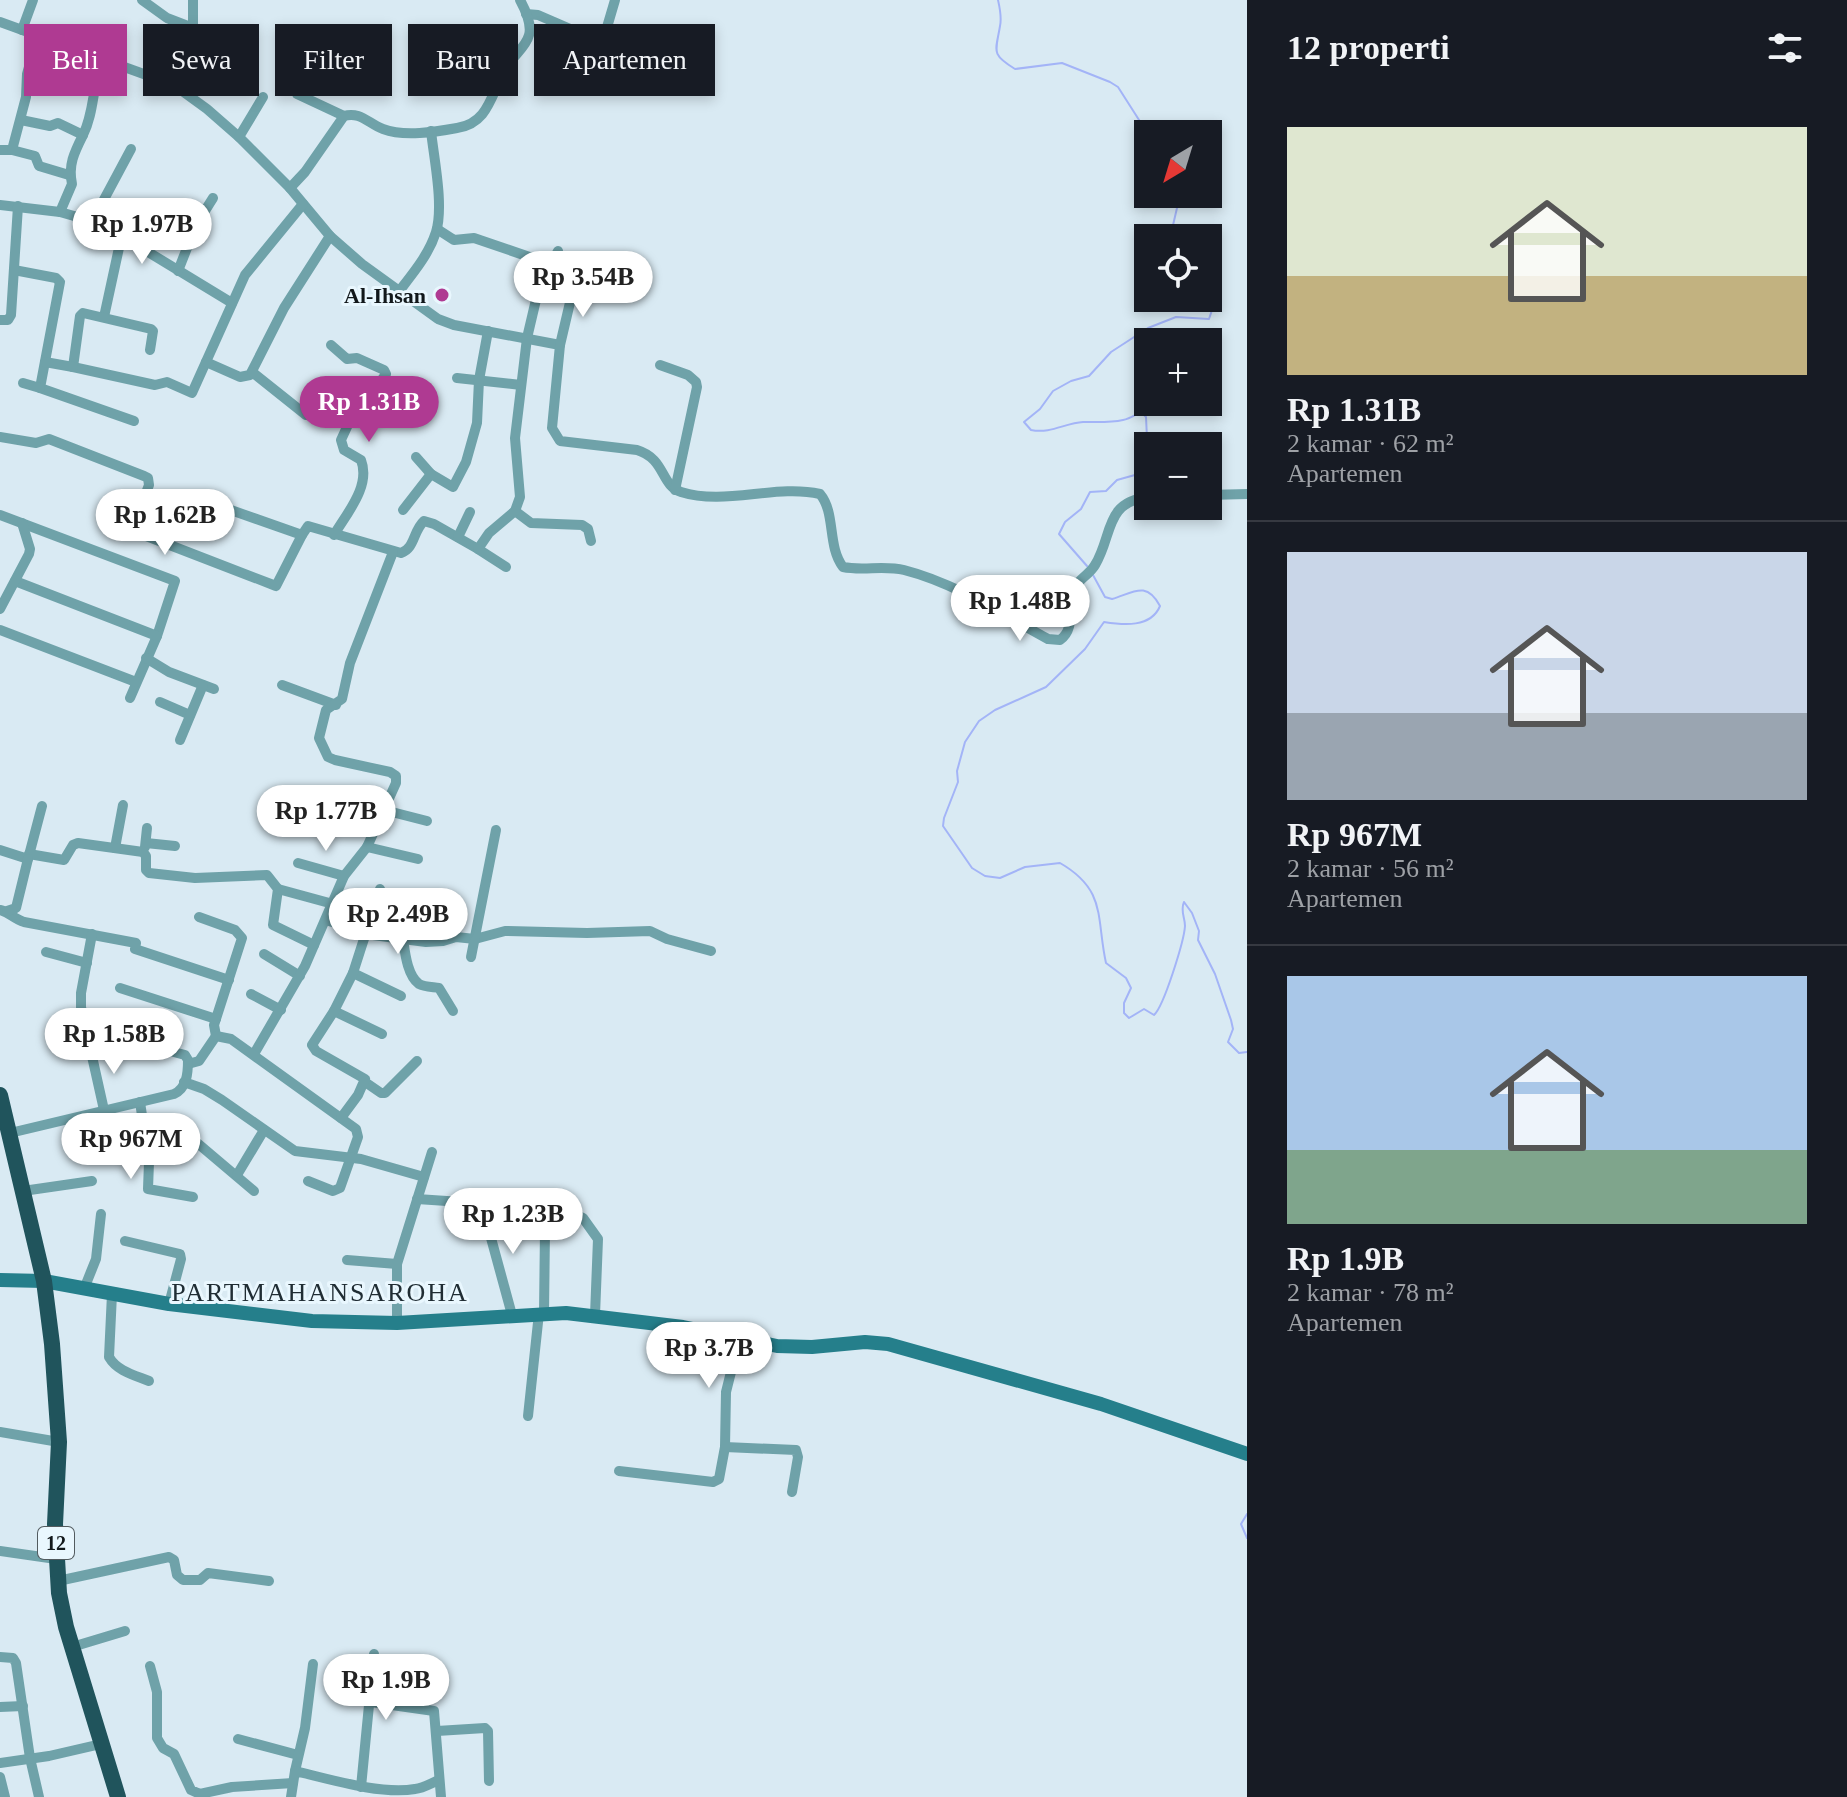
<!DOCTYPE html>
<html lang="id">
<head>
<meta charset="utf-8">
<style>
  :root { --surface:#171b24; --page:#242831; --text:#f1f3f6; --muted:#9ea1a6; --line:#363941; --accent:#af3a92 }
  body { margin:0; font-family:Georgia,serif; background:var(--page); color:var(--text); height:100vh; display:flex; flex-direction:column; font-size:30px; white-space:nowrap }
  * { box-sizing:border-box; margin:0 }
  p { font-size:26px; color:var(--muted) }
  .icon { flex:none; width:44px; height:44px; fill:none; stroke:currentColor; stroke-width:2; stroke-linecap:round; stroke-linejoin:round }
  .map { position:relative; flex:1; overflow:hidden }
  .panel { display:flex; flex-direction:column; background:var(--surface); width:600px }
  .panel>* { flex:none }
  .guide { position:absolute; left:24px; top:24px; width:760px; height:72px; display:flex; gap:16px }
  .needle { width:52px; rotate:218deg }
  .tools { position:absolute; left:1134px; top:120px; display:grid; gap:16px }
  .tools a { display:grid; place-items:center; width:88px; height:88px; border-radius:0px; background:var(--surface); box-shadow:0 4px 12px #0003; font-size:40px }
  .price { position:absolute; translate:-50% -68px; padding:0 18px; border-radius:28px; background:#fff; color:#222; font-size:26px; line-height:52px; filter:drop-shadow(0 2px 4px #0008) }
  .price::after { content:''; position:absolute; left:50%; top:48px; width:24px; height:18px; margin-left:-12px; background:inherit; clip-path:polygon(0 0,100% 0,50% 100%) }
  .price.active { background:var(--accent); color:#fff }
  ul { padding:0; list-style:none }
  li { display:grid; align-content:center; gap:16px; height:424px; padding:0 40px }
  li+li { border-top:2px solid var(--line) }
  li span { display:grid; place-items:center; height:248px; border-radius:0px; color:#555 }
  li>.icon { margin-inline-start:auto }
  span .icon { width:144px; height:144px; fill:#fffc; stroke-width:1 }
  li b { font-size:34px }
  h2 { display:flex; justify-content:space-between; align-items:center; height:96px; padding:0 40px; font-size:34px }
  .tag { padding:0 28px; border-radius:0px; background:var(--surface); box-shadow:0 4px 12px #0003; font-size:28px; line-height:72px }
  .tag.active { background:var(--accent); color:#fff }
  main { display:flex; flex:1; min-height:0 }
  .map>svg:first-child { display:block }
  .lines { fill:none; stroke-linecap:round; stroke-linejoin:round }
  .stream { stroke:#a3b4f7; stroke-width:2 }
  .minor { stroke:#6fa2a9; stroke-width:10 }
  .secondary { stroke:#257f8b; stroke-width:14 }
  .trunk { stroke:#20545c; stroke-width:16 }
  .poi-dot { fill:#af3a92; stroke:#e9f7fe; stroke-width:3 }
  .labels { text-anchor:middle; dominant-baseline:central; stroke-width:6; stroke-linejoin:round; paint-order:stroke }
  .shield { fill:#e9f7fe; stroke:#525b5f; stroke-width:2 }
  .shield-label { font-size:20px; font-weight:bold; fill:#12181b }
  .poi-label { font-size:22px; font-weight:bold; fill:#12181b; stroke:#e9f7fe; text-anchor:end }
  .quarter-label { font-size:26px; letter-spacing:2px; fill:#202d34; stroke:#e9f7fe }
</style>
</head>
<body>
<main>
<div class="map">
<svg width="1247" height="1797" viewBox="0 0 1247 1797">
  <rect width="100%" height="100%" fill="#d9eaf3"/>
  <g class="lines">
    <g class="stream">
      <path d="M998,0C1000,9 1002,17 1000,26C996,51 990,54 1015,69L1062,63L1110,82L1118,87L1148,134"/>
      <path d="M1170,238L1177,208L1186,194"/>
      <path d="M1148,460L1146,417L1141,412C1135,415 1129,419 1123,420C1110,423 1096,422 1083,422C1065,423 1051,434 1031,430L1024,422L1040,409L1053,391L1071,381L1089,376L1111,352L1148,328L1176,317L1209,319L1212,310L1208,297"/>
      <path d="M1087,566L1059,534L1065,522L1081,509L1090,492L1106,491L1117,480L1142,473L1148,463"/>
      <path d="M1093,575L1105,597L1112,599C1133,593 1146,580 1160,606C1151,628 1123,625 1104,622L1085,649L1046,687L995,710L979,721L965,742L957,771L958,782L944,818L943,826L972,868L985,876L1000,878L1025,867L1060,863C1107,890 1096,918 1106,963L1126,978L1131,988L1124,1003V1013L1129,1018L1144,1009L1154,1015C1164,1006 1184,941 1185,926C1185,917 1180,911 1184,902L1192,913L1199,931L1198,940L1215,974L1231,1020L1233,1029L1228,1042L1239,1053L1247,1052"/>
      <path d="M1247,1514L1241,1524L1247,1538"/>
    </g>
    <g class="minor">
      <path d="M142,0L167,18L193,28"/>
      <path d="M526,14L538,15L598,41L605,34L615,0"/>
      <path d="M0,22L174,85L207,109L239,137L290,188L330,236L362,264L438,319L454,325L560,345L552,428L560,441L637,450C666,459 660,485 681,492C725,506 775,484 820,494C836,513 827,546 843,567C863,571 884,565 904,570C955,583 1002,614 1048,639L1060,640C1077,628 1066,605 1074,588C1079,579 1090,574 1095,565C1113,536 1104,502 1148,497"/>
      <path d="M22,30L33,0"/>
      <path d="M174,85L193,28V0"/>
      <path d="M297,94L344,116"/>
      <path d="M21,120L50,126L58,123L83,135C74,153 68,165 72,184L60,212"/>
      <path d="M83,135C95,111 92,84 103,60"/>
      <path d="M239,137L263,97"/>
      <path d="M0,150H12L26,97L27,74L38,35"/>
      <path d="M12,150L35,156L39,166L69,175"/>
      <path d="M290,188L305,172L344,116C360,111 369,124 383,129C404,137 435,132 457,128C491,123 491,90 508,65C514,55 526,47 529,35C532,25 525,9 520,0"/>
      <path d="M0,205L60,212L102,224L232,303"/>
      <path d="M93,220L131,149"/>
      <path d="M437,229L454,240L474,238L550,264"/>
      <path d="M558,251L539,287L527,338L515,438L520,497L515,511L531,523L582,525L588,529L591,541"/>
      <path d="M14,270L56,278L60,282L40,388L134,421"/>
      <path d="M178,271L196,225L213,198"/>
      <path d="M400,290C414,272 429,254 436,232C444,206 434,159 431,131"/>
      <path d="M104,317L122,234"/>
      <path d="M0,320H8L11,315L18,206"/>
      <path d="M331,345L347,359L357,358L384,370L386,374L375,389L370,401L352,416L341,440L344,450L361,460C371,486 347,513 334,535"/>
      <path d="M560,345L576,277L581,275L598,280"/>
      <path d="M150,350L153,331L151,329L83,313L80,316L73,367L155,385L167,382L192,393L245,275L303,204"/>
      <path d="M45,362L73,367"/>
      <path d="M206,362L240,377L250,375L284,308L330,236"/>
      <path d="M660,365L688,375L696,382L697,387L675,490"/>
      <path d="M252,372L306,415L331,416L349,422"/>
      <path d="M457,378L521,385"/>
      <path d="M23,383L40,388"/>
      <path d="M0,437L36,443L49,439L144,476L148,478L149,485L134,525L136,532L276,586L302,535"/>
      <path d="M416,457L431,474L453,487L466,462L477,423L479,380L488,331"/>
      <path d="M1208,495L1247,494"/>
      <path d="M228,509L302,535L308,526L401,553C415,548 413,531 424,521L434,524L478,549L489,533L515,511"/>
      <path d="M403,510L431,474"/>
      <path d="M0,515L175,581L157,636L130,698"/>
      <path d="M458,537L470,512"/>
      <path d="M478,549L506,567"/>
      <path d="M15,581L157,636"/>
      <path d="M0,609L29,554L30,549L22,523"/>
      <path d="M0,630L136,682"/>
      <path d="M146,658L169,672L214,689"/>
      <path d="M282,685L336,705"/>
      <path d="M160,702L190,715"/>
      <path d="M180,740L203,685"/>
      <path d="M384,810L427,821"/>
      <path d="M146,843L175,846"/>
      <path d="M145,847L147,828"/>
      <path d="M367,847L418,859"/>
      <path d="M115,848L123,805"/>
      <path d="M0,850L28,859L42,806"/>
      <path d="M29,854L64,860L73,845L78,843L143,852L146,856V870L149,873L195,878L267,875L278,889L273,925L314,945"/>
      <path d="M298,863L344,876"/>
      <path d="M278,889L333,904"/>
      <path d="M0,910C9,912 14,919 24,922L136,943L135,949L229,980"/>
      <path d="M7,911L16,908L28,859"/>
      <path d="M199,917L235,930L242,938L214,1025L216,1036"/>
      <path d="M326,920L373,935L426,942L443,941L456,937L475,939L505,931L587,933L650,931L667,939L711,951"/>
      <path d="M92,934L81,993V1007L104,1110"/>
      <path d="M403,939C405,952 407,975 419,984C424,987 433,987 439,988L453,1011"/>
      <path d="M46,952L87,963"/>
      <path d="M264,954L300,976"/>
      <path d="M471,957L496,830"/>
      <path d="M353,973L401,996"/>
      <path d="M120,988L216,1019"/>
      <path d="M251,994L281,1010"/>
      <path d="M334,1011L382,1034"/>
      <path d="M254,1054L305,966L344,876L367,847L396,783V776L390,772L335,760L328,757L319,738L326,710L342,699L350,663L393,552"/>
      <path d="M188,1064L199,1061L216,1036L231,1039L356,1129L358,1137L340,1188L333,1191L308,1181"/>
      <path d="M184,1082L204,1089L222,1100L295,1151L361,1159L424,1177"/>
      <path d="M365,1082L381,1093H385L417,1061"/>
      <path d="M140,1102L149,1162L148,1189L193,1197"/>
      <path d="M341,1118L358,1095L365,1079L316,1051L312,1045L334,1011L353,973L380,889"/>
      <path d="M10,1133L174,1094C187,1088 188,1073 188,1060L185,1055L129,1040L90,1049"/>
      <path d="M159,1136L181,1133L189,1136L254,1191"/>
      <path d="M237,1175L264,1130"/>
      <path d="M23,1191L92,1181"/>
      <path d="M417,1199L537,1207L570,1212L583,1218L598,1239L595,1315"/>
      <path d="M482,1205L512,1315"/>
      <path d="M125,1241L180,1254L181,1259L169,1304"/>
      <path d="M347,1260L397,1264"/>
      <path d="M84,1289L96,1259L101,1214"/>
      <path d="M112,1294L109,1357C117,1371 134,1375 149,1381"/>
      <path d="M544,1313L545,1230"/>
      <path d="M397,1323V1264L432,1152"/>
      <path d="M528,1416L539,1313"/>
      <path d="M0,1432L59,1442"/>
      <path d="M725,1447L796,1450L798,1457L792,1492"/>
      <path d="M619,1471L713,1482L719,1479L725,1447L726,1392L739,1340"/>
      <path d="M0,1551L56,1559"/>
      <path d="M58,1581L169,1557L174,1560L177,1575L183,1580H200L208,1573L269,1581"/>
      <path d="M72,1647L125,1631"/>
      <path d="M0,1657L13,1658L16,1663L30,1758L39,1797"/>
      <path d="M150,1666L157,1692V1738L163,1748L174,1754L191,1790L200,1794L232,1787L293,1783"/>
      <path d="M371,1702L434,1711L441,1797"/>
      <path d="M0,1707L23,1706"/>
      <path d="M437,1731L485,1728L488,1731L489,1781"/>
      <path d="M238,1739L298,1755"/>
      <path d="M0,1763L49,1756L101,1744"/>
      <path d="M295,1771L305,1728L313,1664"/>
      <path d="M0,1777L5,1797"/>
      <path d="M361,1787L374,1654"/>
      <path d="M291,1797L295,1771C329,1779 381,1795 415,1789C424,1788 431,1783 439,1780"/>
    </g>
    <path class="secondary" d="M0,1280L44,1281L169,1304L312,1321L397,1323L566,1313L683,1327L777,1346L812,1347L865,1342L888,1344L1101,1404L1247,1454"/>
    <path class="trunk" d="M0,1095L44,1281L52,1344L59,1442L55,1524L59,1593L66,1627L118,1797"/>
  </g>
  <circle class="poi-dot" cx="442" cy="295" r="8"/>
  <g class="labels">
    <rect class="shield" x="38" y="1527" width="36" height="32" rx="6"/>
    <g class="shield-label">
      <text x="56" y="1543">12</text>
    </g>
    <g class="poi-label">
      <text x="426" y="295">Al-Ihsan</text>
    </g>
    <g class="quarter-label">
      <text x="320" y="1292">PARTMAHANSAROHA</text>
    </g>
  </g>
</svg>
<div class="tools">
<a><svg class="needle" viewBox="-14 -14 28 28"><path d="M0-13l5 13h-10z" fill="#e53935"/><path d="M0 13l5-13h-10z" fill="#9ea1a6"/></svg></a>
<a><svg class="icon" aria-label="locate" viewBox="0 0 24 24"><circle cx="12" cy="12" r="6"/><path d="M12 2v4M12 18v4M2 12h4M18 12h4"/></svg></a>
<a>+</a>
<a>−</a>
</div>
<b class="price" style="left:142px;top:266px">Rp 1.97B</b>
<b class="price" style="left:583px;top:319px">Rp 3.54B</b>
<b class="price active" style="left:369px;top:444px">Rp 1.31B</b>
<b class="price" style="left:165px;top:557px">Rp 1.62B</b>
<b class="price" style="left:1020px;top:643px">Rp 1.48B</b>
<b class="price" style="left:326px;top:853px">Rp 1.77B</b>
<b class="price" style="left:398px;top:956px">Rp 2.49B</b>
<b class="price" style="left:114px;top:1076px">Rp 1.58B</b>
<b class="price" style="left:131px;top:1181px">Rp 967M</b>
<b class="price" style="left:513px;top:1256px">Rp 1.23B</b>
<b class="price" style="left:709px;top:1390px">Rp 3.7B</b>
<b class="price" style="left:386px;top:1722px">Rp 1.9B</b>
<div class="guide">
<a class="tag active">Beli</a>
<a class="tag">Sewa</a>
<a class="tag">Filter</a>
<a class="tag">Baru</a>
<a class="tag">Apartemen</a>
</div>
</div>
<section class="panel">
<h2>12 properti<svg class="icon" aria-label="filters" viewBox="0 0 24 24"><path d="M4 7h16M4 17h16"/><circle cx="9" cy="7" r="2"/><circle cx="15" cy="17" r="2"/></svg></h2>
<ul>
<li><span style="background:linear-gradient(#dfe7d0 60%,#c2b280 0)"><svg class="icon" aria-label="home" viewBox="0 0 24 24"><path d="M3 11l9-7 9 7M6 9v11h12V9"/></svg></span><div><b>Rp 1.31B</b><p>2 kamar · 62 m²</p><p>Apartemen</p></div></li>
<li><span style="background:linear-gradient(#c9d6e8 65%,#9aa5b1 0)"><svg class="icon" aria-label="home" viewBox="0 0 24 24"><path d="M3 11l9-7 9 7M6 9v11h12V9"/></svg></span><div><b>Rp 967M</b><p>2 kamar · 56 m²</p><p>Apartemen</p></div></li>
<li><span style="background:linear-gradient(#a9c7e8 70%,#7fa58c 0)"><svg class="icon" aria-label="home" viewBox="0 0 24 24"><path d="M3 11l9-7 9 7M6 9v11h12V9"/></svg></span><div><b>Rp 1.9B</b><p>2 kamar · 78 m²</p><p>Apartemen</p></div></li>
</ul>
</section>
</main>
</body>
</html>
